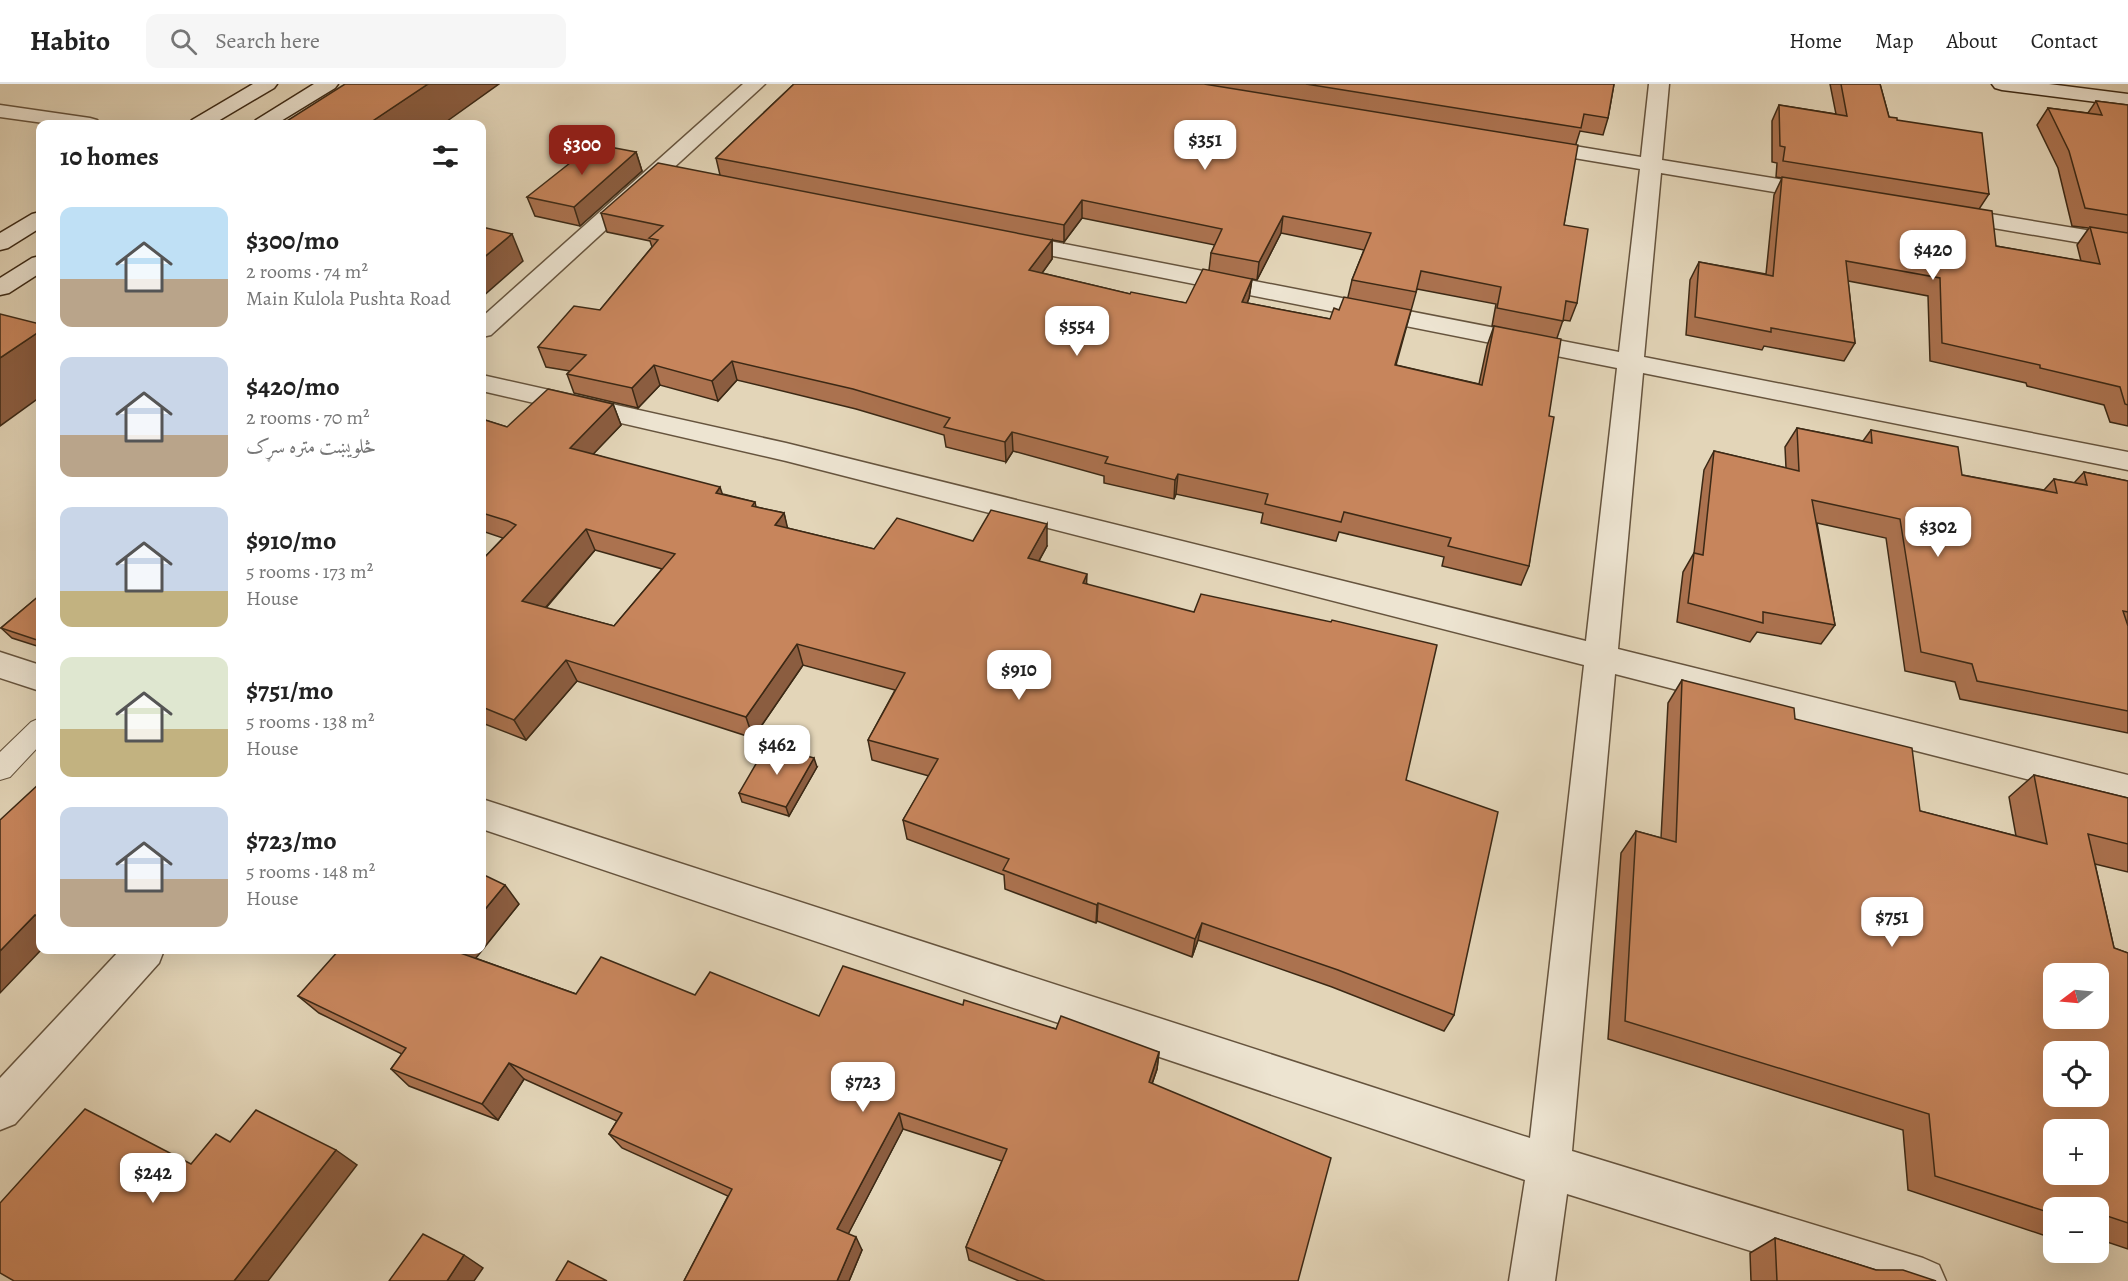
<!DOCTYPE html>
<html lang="en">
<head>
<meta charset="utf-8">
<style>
  :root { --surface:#fff; --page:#f6f6f6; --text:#222; --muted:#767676; --line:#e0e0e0; --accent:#8f2418 }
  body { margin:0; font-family:Alegreya,Amiri,serif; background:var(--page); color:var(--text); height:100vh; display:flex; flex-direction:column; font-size:22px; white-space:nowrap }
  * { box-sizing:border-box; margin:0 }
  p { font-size:20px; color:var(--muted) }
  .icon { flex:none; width:33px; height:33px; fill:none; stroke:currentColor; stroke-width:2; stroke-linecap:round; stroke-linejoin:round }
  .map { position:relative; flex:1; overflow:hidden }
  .side { position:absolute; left:36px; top:36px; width:450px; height:834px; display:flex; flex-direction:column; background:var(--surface); border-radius:12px; box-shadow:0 6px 24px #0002 }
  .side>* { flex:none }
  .needle { width:39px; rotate:254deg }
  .controls { position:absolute; left:2043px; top:879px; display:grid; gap:12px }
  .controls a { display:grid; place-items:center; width:66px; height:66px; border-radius:12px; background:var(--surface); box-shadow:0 6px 24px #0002; font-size:30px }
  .price { position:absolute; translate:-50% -51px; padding:0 14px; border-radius:12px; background:#fff; color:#222; font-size:20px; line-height:39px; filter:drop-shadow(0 2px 3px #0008) }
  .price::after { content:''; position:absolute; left:50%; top:36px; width:18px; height:14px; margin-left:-9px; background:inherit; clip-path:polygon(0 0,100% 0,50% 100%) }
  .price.on { background:var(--accent); color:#fff }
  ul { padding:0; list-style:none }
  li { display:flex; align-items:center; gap:18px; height:150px; padding:0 24px }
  li span { display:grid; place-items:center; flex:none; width:168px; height:120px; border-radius:12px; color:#555 }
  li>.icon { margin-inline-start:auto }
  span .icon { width:72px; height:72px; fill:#fffc; stroke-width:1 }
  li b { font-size:26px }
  h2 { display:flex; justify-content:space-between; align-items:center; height:72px; padding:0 24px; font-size:26px }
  header { display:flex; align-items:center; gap:36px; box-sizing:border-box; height:84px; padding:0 30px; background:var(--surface); border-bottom:2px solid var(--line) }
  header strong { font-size:28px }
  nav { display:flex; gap:33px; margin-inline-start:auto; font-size:21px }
  .search { width:420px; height:54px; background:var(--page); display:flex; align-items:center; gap:15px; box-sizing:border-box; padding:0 21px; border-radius:12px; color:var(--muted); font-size:22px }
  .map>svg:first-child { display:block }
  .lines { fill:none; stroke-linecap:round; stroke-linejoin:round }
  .lane-casing { stroke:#66543e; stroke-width:2 }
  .street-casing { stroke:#66543e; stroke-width:3 }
  .secondary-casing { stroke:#3c2915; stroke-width:3 }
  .lane { fill:#ede4d1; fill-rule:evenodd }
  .street { fill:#ede4d1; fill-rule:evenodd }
  .secondary { fill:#ede4d1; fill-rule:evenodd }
  .wall { fill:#ab724f; stroke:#3c2915; stroke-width:1.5; fill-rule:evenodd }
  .shaded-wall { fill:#8b5d40; stroke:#3c2915; stroke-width:1.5 }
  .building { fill:#c7855c; stroke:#3c2915; stroke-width:1.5; fill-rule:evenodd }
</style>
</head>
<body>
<header>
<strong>Habito</strong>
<div class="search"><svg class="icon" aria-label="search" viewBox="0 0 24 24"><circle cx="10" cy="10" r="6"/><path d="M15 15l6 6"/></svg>Search here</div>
<nav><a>Home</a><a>Map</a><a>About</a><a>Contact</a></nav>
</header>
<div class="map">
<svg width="2128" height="1197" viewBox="0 0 2128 1197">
  <rect width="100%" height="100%" fill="#e3d5b8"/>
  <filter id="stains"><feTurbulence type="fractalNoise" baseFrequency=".00333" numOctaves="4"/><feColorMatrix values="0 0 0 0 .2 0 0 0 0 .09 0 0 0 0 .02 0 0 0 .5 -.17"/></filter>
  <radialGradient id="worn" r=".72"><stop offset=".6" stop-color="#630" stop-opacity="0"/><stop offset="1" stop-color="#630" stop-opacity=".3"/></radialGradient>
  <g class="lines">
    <defs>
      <path id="lane" d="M40,634V661L10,693L0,696V668L31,638Z"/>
      <g id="street">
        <path d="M743,0H765L491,251L482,253V233Z"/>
        <path d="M1649,0H1669L1662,76L1821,102L1829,104L1832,109L1829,114L1821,116L1661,89L1644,273L2128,368V386L1643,289L1618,565L2128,691V721L1615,590L1572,1067L1923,1174L1939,1181L1946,1197H1848L1567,1110L1555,1197H1509L1525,1096L482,745V715L1530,1054L1584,581L786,377L482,307V291L786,359L1586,557L1617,284L1008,163L1000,161L996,156L1000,151L1008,149L1619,268L1640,85L1532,67L1525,65L1522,61L1525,57L1532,55L1641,73Z"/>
        <path d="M0,21L90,34L97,36L100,40H51L0,33Z"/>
        <path d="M1949,123L2128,153V167L1941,135L1938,130L1941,125Z"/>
        <path d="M0,568L40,581V607L0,594Z"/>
        <path d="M120,866H164L159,879L15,1040L0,1046V994Z"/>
      </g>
      <g id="secondary">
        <path d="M253,0H277L274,4L213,40H189L192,36Z"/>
        <path d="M314,0H338L335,4L276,40H253L256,36Z"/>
        <path d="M1992,0H2049L2128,10V22L2002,6L1995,4Z"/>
        <path d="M40,128V144L8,164L0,166V149L32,130Z"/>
        <path d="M40,172V189L9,209L0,211V194L32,174Z"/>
      </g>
    </defs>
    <use href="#lane" class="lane-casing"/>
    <use href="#street" class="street-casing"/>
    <use href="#secondary" class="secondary-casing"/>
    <use href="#lane" class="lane"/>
    <use href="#street" class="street"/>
    <use href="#secondary" class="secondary"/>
  </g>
  <g class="wall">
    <path d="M794,0H1614L1608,34L1603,51L1580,47L1576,60L1564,141L1577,219L1570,237L1563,236L1557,254L1529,482L1521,501L1442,482L1444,473L1339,448L1336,457L1261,439L1263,429L1176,410L1174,415L1104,399V392L1013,367L1006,378L946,363L944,351L856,325L737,296L718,317L660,301L638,324L574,309L567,290L570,287L546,283L538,263L600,226L652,163L650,157L607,148L601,129L720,91L716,74ZM1082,134L1215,161L1211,169L1209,186L1186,219L1130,210L1042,189L1052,175V156L1064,158ZM1281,149L1364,166L1352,196L1348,213L1339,226L1330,235L1247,219L1249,214L1252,195L1257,196ZM1417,205L1496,220L1492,242H1494L1487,262L1479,300L1396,281Z"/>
    <path d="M1830,0H1880L1889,33L1897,36L1989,110L1979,125L1996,162L2081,177L2077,161L2089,144L2072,142L2058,84L2037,41L2048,24L2088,29L2096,17L2128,21V342L2110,338L2104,321L2027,302L2026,299L1930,277L1928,212L1848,197L1855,259L1844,277L1764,262L1762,266L1686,251L1690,196L1699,178L1766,190L1774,111L1782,94L1776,93L1777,79L1772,78V37L1779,21L1836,30Z"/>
    <path d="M636,68L642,87L580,142L535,132L527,113Z"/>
    <path d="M613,320L621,341L593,370L723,410L755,418L756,423L784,429L787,444L874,465L973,457L1047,462L1039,477L1087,500L1406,696L1454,931L1444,947L1332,903L1198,856L1192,873L1097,837L1096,839L1005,805L1004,791L907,755L903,736L929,692L872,676L868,656L895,606L803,581L753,654L577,597L526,656L482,639V476L503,454L482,447V335L507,343ZM595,466L662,485L614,542L546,524Z"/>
    <path d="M1797,344L1863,357L1871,346L1962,391L2044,406L2054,395L2074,399L2084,388L2128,397V649L1960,615L1955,598L1905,587L1886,454L1817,439L1835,541L1821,560L1757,548L1750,558L1677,538L1683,488L1694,469L1704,386L1714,367L1786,384L1785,363Z"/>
    <path d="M40,511V563L12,554L1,544Z"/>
    <path d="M1682,596L1795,635L1920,727L2016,752L2009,713L2034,691L2128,714V788L2095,780L2114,864L2128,869V1165L2098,1155V1124H2054V1146L2043,1151L1908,1106L1903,1046L1608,955L1621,769L1636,747L1661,754L1668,619Z"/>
    <path d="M817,683L789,732L742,718L739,709Z"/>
    <path d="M519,820L475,874L576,910L695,911L819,932L963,921L1056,945L1159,968L1157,985L1152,1000L1298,1197H1019L969,1176L966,1163L1002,1077L903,1045L848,1150L862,1166L849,1197H684L728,1112L622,1064L609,1050L617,1037L524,995L498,1036L409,1002L391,985L402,970L319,929L298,912Z"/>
    <path d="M1775,1154L1876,1186L1936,1197H1751L1750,1169Z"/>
  </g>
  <g class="shaded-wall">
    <path d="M428,0H499L443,40H368Z"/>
    <path d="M636,68L642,87L580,142L574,123Z"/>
    <path d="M1082,116V134L1064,158V141Z"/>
    <path d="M1283,132L1281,149L1257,196L1259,178Z"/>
    <path d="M512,150L523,177L482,213V175Z"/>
    <path d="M1052,156V175L1030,206L1029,186Z"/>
    <path d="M1252,195L1249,214L1240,237L1242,218Z"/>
    <path d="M40,247V313L0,342V274Z"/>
    <path d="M732,277L737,296L718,317L712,297Z"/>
    <path d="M654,281L660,301L638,324L632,304Z"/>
    <path d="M613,320L621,341L579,385L570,364Z"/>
    <path d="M1012,348L1013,367L1006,378L1005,358Z"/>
    <path d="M1178,390L1176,410L1174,415L1175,396Z"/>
    <path d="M720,403L727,424L716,409Z"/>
    <path d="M784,429L789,450L775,441Z"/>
    <path d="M1047,440V462L1028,496V474Z"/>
    <path d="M586,445L595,466L533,538L522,517Z"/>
    <path d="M1087,490L1086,511L1083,499Z"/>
    <path d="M797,560L803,581L753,654L746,633Z"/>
    <path d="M566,576L577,597L526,656L514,636Z"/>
    <path d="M814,674L817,683L789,732L786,723Z"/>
    <path d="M505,801L519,820L468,884L452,866H482V829Z"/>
    <path d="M1098,819L1097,837L1096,839L1097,821Z"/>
    <path d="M35,831L40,835V866H41L0,909V867Z"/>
    <path d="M1202,839L1198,856L1192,873L1195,855Z"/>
    <path d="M1159,968L1157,985L1147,1014L1149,998Z"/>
    <path d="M509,979L524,995L498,1036L482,1020Z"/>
    <path d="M899,1029L903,1045L844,1158L837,1145Z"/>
    <path d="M336,1066L357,1081L268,1197H234Z"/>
    <path d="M856,1153L862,1166L849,1197H837Z"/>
    <path d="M464,1171L483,1184L474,1197H447Z"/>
  </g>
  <g class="building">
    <path d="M345,0H428L368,40H282Z"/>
    <path d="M794,0H1204L1578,61L1564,141L1588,145L1577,219L1566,217L1563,237L1497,224L1501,203L1421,187L1416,208L1352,196L1371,149L1283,132L1259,178L1211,169L1222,145L1082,116L1064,141L716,74Z"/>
    <path d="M1306,0H1614L1608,34L1584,30L1581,44Z"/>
    <path d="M1841,0H1880L1889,33L1897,34V36L1982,49L1989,110L1783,77L1785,63L1780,62L1779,21L1847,32Z"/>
    <path d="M2096,17L2128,21V131L2085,124L2069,67L2048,24L2102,31Z"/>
    <path d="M594,60L636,68L574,123L527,113Z"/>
    <path d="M658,79L1052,156L1029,186L1130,210L1131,208L1186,219L1203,185L1252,195L1242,218L1330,235L1334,224L1339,226L1344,213L1411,226L1395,281L1482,301L1494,242L1561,255L1549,332L1554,333L1529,482L1448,462L1451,454L1344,428L1341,438L1265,420L1268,410L1178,390L1175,396L1105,379L1108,373L1012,348L1005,358L944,343L950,334L853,305L732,277L712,297L654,281L632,304L567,290L586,271L538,263L574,222L600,226L658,156L649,154L663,142L601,129Z"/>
    <path d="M1782,93L1992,127L1996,162L2100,180L2090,143L2128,149V321L2125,320L2120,303L2040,284V281L1942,259L1940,194L1846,177L1855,259L1771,244V248L1695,233L1699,178L1773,192Z"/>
    <path d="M482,143L512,150L482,175Z"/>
    <path d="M0,230L40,240V247L0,274Z"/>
    <path d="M548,305L613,320L570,364L720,403L716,409L755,418L752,422L784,429L775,441L874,465L897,434L973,457L991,426L1047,440L1028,474L1087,490L1083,499L1194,528L1201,510L1331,538L1332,536L1437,561L1406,696L1498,728L1454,931L1338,886L1202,839L1195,855L1098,819L1097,821L1003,786L1009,775L903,736L938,675L868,656L905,589L797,560L746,633L566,576L514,636L482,623V476L516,441L508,437L482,429V335L507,343ZM586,445L675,470L614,542L522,517Z"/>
    <path d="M1797,344L1872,359L1871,346L1958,363L1962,391L2057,409L2054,395L2087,401L2084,388L2128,397V528L2123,527L2128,542V627L1977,597L1972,580L1921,568L1900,435L1812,416L1835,541L1763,528V539L1688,519L1694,469L1703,471L1714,367L1799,387Z"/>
    <path d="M40,511V557L1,544Z"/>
    <path d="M1682,596L1794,624L1795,635L1912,664L1920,727L2047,760L2034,691L2128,714V760L2088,750L2114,864L2128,869V1139L2098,1129V1124H2084L2072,1119L2073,1124H2054V1130L1935,1092L1929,1030L1625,937L1636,747L1676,758ZM2054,890H2098V934H2054ZM2054,968H2098V1012H2054ZM2054,1046H2098V1090H2054Z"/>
    <path d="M767,661L814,674L786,723L739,709Z"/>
    <path d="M40,699V833L35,831L0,867V736Z"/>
    <path d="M482,790L505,801L482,829Z"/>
    <path d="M339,866H452L576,910L601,873L695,911L710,888L819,932L843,882L963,921L964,916L1056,945L1061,932L1159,968L1149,998L1331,1074L1298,1197H1045L966,1163L1007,1065L899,1029L837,1145L856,1153L837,1197H684L732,1105L609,1050L622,1029L509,979L482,1020L391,985L406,964L298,912Z"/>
    <path d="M85,1025L191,1080L216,1050L230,1058L256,1026L336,1066L234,1197H14L0,1189V1119Z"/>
    <path d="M423,1150L464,1171L447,1197H389Z"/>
    <path d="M1775,1154L1876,1186H1903L1936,1197H1777Z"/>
    <path d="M568,1177L607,1197H556Z"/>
  </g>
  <rect width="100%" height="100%" filter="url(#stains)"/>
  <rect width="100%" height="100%" fill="url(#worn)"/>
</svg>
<div class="controls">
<a><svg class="needle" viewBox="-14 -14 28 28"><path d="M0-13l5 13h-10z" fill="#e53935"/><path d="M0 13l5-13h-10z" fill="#767676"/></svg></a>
<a><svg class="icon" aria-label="locate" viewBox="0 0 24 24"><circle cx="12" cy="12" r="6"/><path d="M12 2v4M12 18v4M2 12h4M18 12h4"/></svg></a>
<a>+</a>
<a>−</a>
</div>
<b class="price" style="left:1205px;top:87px">$351</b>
<b class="price on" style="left:582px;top:92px">$300</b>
<b class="price" style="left:1933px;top:197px">$420</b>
<b class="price" style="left:1077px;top:273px">$554</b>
<b class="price" style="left:1938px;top:474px">$302</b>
<b class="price" style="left:1019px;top:617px">$910</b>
<b class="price" style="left:777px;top:692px">$462</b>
<b class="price" style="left:1892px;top:864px">$751</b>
<b class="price" style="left:863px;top:1029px">$723</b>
<b class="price" style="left:153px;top:1120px">$242</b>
<section class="side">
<h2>10 homes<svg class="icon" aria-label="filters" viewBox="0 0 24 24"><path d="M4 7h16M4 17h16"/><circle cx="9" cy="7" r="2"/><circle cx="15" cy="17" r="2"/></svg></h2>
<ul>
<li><span style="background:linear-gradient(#bfe0f5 60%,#b9a48a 0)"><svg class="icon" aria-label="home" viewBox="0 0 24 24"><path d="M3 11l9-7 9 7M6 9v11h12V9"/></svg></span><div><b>$300/mo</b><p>2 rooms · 74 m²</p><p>Main Kulola Pushta Road</p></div></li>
<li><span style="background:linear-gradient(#c9d6e8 65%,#b9a48a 0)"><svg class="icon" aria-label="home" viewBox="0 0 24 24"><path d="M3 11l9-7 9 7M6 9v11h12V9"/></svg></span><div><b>$420/mo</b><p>2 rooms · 70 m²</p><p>څلویښت متره سړک</p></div></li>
<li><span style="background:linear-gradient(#c9d6e8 70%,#c2b280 0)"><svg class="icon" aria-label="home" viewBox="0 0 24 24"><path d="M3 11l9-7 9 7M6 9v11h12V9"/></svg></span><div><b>$910/mo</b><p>5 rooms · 173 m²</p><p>House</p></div></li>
<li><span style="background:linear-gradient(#dfe7d0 60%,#c2b280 0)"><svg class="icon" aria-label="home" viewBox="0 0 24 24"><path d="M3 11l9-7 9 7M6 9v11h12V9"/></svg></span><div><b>$751/mo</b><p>5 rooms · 138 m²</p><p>House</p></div></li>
<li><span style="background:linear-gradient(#c9d6e8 60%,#b9a48a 0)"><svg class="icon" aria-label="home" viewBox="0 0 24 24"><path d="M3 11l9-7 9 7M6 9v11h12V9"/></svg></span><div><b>$723/mo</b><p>5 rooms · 148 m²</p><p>House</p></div></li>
</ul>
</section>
</div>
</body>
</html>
